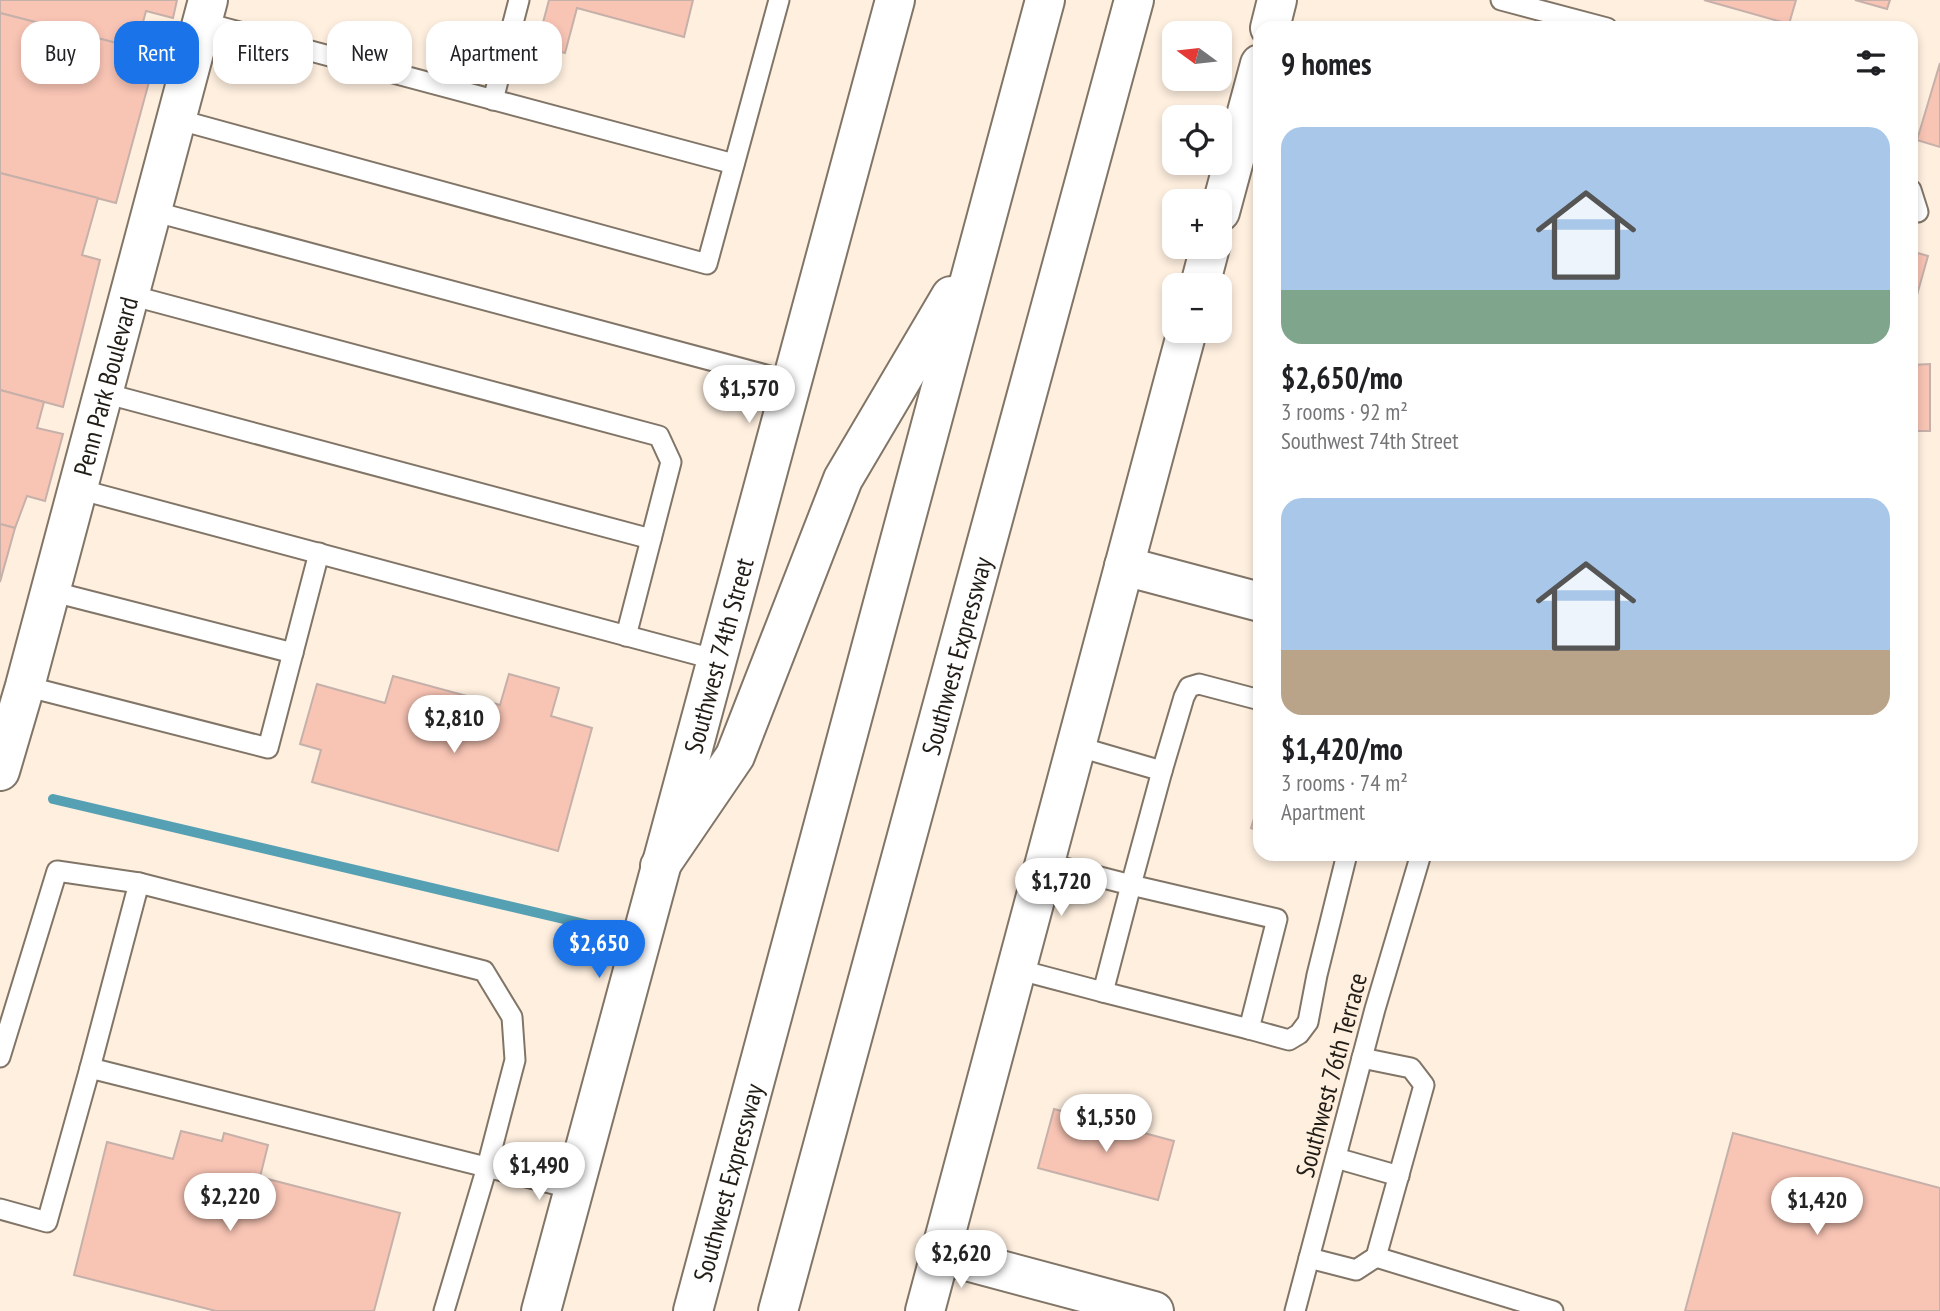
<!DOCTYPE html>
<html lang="en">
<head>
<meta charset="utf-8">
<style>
  :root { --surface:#fff; --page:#f6f6f6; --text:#202124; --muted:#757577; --accent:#1a73e8 }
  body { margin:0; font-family:"PT Sans Narrow",sans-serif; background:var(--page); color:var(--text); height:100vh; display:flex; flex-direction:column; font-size:26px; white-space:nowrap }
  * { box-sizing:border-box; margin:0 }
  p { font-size:23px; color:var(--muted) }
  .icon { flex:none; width:38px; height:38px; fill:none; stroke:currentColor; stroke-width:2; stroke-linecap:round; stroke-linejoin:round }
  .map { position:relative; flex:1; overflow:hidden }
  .side { position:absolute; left:1253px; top:21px; width:665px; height:840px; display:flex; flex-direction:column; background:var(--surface); border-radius:21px; box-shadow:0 4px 10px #0003 }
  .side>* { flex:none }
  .banner { position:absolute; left:21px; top:21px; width:665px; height:63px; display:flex; gap:14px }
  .needle { width:46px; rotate:285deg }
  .tools { position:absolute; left:1162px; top:21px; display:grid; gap:14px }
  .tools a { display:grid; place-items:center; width:70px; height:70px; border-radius:14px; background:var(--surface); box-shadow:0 4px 10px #0003; font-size:35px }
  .price { position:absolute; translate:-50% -60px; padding:0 16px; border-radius:24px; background:#fff; color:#222; font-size:23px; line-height:46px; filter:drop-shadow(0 2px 4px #0008) }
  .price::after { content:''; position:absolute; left:50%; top:42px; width:21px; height:16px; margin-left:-10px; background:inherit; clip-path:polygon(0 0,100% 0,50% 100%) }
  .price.selected { background:var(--accent); color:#fff }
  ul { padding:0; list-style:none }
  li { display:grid; align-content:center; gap:14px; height:371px; padding:0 28px }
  li span { display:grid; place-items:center; height:217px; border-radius:21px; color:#555 }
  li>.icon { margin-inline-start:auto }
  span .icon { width:126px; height:126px; fill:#fffc; stroke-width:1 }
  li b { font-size:30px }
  h2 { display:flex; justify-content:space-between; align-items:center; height:84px; padding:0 28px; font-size:30px }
  .tag { padding:0 24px; border-radius:21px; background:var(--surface); box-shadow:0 4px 10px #0003; font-size:24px; line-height:63px }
  .tag.selected { background:var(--accent); color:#fff }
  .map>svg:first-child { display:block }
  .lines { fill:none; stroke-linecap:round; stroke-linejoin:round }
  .stream { stroke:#55a0b3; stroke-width:10 }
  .building { fill:#f8c4b4; stroke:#c6b0aa; stroke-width:2 }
  .lane-casing { stroke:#817567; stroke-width:23 }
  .street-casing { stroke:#817567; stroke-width:42 }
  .secondary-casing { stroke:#817567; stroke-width:42 }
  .highway-casing { stroke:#817567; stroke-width:42 }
  .lane { stroke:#fff; stroke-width:19 }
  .street { stroke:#fff; stroke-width:38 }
  .secondary { stroke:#fff; stroke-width:38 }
  .highway { stroke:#fff; stroke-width:38 }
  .labels { text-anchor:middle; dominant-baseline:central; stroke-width:6; stroke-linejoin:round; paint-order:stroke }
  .street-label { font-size:26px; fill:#211c16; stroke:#feefdf }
</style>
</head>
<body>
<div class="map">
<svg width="1940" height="1311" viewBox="0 0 1940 1311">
  <rect width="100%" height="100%" fill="#feefdf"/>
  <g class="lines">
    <path class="stream" d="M53,799L602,928"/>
  </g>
  <g class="building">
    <path d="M0,0H177L173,18L146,11L136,48L0,13Z"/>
    <path d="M549,0H693L684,37L577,8L565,53L537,45Z"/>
    <path d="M1704,0H1796L1789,24Z"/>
    <path d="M1855,0H1890L1887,9Z"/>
    <path d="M0,13L136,48L133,77L149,82L116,203L0,173Z"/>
    <path d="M1940,63V147L1917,140Z"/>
    <path d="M0,173L98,198L82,255L100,260L63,407L0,390Z"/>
    <path d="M1911,251L1928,256L1911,316Z"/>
    <path d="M1930,364V431H1911V365Z"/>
    <path d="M0,390L44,402L37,428L63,434L45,501L27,496L15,528L0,524Z"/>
    <path d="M0,524L15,528L0,582Z"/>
    <path d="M509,674L559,688L551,716L592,728L558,851L312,782L321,750L300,744L317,684L385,703L393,676L500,705Z"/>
    <path d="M1260,799V831L1251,828Z"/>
    <path d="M1054,1109L1174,1141L1158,1200L1038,1168Z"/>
    <path d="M181,1131L222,1141L224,1133L268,1145L260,1177L400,1213L374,1311H216L74,1275L107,1142L173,1159Z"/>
    <path d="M1733,1133L1940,1188V1311H1685Z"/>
  </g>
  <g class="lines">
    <defs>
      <g id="lane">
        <path d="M1501,0L1607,28"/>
        <path d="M202,22L734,164"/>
        <path d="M493,100L519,0"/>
        <path d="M176,119L707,264L779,0"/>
        <path d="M1911,190L1918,212L1911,210"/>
        <path d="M152,211L792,382"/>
        <path d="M130,295L659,436L671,462L626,636"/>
        <path d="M104,393L651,539"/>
        <path d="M78,489L717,660"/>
        <path d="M50,591L293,653"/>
        <path d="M25,686L268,748L319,553"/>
        <path d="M1076,746L1162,771L1131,885L1277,919L1249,1029L1103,992"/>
        <path d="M1162,771L1184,697L1189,687L1199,684L1260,700"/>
        <path d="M1016,969L1103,992L1131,885L1045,863"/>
        <path d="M1249,1029L1289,1040L1299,1034L1308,1022L1317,975L1347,854"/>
        <path d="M0,1057L57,871L139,883"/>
        <path d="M90,1068L139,883L484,971L512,1017L515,1060L487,1167L444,1311"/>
        <path d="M1336,1158L1399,1176"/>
        <path d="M0,1209L47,1222L90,1068L574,1189"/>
        <path d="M1376,1257L1553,1311"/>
        <path d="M1309,1258L1356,1270L1376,1257L1424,1085L1411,1068L1362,1058"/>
        <path d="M1295,1311L1375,1009L1421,854"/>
      </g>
      <g id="street">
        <path d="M1124,566L1260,602"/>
        <path id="s1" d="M0,771L25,686L208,0"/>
        <path d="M940,1254L1154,1311"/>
      </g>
      <g id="secondary">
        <path d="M1270,28L1277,0"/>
        <path d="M1220,212L1260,64"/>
        <path d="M1200,285L1210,247"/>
        <path id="s2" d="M541,1311L895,0"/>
        <path d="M925,1311L1187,331"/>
      </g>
      <g id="highway">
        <path d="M660,866L735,756L843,479L951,296"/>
        <path id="s3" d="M693,1311L1045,0"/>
        <path id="s4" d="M778,1311L1134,0"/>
      </g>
    </defs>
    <use href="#lane" class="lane-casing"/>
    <use href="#street" class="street-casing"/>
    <use href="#secondary" class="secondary-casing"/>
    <use href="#highway" class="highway-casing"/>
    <use href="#lane" class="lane"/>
    <use href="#street" class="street"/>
    <use href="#secondary" class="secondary"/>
    <use href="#highway" class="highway"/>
  </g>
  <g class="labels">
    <g class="street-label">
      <text stroke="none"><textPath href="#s1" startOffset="399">Penn Park Boulevard</textPath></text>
      <text stroke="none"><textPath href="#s4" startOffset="679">Southwest Expressway</textPath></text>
      <text stroke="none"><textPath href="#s2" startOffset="679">Southwest 74th Street</textPath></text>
      <text transform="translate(1331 1075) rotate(-75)">Southwest 76th Terrace</text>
      <text stroke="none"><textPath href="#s3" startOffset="133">Southwest Expressway</textPath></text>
    </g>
  </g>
</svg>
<div class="tools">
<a><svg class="needle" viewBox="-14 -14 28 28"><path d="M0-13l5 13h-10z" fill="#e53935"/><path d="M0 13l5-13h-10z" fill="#757577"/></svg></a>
<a><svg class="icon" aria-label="locate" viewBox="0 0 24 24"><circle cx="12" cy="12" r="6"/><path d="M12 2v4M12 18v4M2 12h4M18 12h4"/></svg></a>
<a>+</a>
<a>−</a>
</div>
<b class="price" style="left:749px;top:425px">$1,570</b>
<b class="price" style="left:454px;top:755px">$2,810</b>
<b class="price" style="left:1061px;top:918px">$1,720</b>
<b class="price selected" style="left:599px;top:980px">$2,650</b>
<b class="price" style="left:1106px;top:1154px">$1,550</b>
<b class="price" style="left:539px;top:1202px">$1,490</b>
<b class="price" style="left:230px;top:1233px">$2,220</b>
<b class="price" style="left:1817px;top:1237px">$1,420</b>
<b class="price" style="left:961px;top:1290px">$2,620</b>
<div class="banner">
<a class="tag">Buy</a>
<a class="tag selected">Rent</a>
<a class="tag">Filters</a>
<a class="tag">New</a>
<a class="tag">Apartment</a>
</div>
<section class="side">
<h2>9 homes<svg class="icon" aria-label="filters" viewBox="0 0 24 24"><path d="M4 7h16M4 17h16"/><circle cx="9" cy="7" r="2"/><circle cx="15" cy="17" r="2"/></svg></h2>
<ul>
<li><span style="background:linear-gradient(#a9c7e8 75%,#7fa58c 0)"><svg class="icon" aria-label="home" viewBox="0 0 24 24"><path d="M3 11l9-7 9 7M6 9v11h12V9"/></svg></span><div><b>$2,650/mo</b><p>3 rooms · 92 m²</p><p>Southwest 74th Street</p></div></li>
<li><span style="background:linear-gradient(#a9c7e8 70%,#b9a48a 0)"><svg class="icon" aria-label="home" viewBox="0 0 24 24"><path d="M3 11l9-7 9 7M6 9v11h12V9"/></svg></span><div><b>$1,420/mo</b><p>3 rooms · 74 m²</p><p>Apartment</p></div></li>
</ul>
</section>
</div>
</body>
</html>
